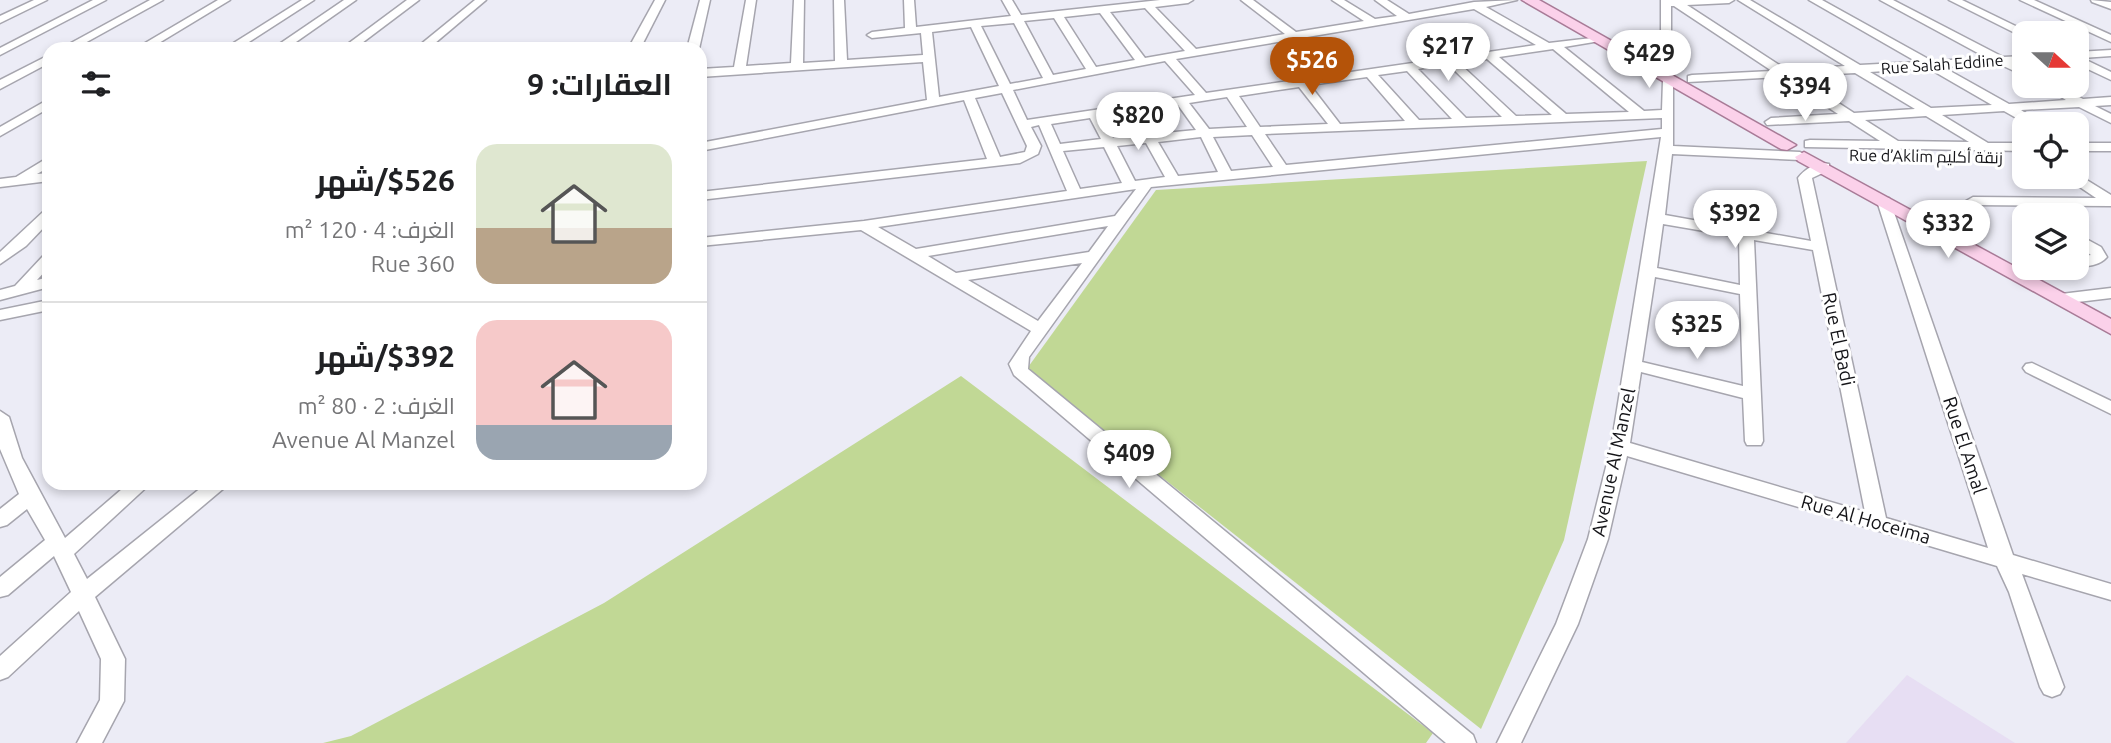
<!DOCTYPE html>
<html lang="ar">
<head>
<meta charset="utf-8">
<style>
  :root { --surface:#fff; --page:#f2f2f2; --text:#202124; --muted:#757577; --line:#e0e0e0; --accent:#b45309 }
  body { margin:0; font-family:Ubuntu,Cairo,sans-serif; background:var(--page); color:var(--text); direction:rtl; height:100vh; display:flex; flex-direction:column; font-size:26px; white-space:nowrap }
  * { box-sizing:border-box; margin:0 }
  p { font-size:23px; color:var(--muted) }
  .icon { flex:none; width:38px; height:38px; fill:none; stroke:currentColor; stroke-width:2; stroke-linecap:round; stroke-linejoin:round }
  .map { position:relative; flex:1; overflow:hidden; direction:ltr }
  .panel { position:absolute; left:42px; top:42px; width:665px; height:448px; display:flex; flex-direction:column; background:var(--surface); border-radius:21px; box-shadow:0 4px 10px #0003; direction:rtl }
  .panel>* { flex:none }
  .needle { width:46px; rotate:111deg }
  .fabs { position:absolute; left:2012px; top:21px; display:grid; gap:14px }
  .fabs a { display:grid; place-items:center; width:77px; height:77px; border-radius:14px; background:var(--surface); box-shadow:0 4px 10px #0003; font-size:35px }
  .price { position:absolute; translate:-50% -60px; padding:0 16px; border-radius:24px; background:#fff; color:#222; font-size:23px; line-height:46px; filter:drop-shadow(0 2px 4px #0008) }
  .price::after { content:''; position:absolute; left:50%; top:42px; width:21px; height:16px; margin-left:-10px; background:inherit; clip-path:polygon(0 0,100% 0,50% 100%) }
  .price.selected { background:var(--accent); color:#fff }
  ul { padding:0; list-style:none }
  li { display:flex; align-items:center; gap:21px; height:175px; padding:0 35px }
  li+li { border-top:2px solid var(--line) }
  li span { display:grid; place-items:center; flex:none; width:196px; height:140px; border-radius:21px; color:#555 }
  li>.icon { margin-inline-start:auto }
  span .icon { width:84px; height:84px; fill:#fffc; stroke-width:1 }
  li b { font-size:30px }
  h2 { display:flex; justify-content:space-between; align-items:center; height:84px; padding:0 35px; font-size:30px }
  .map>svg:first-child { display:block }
  .education { fill:#e7def3 }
  .green { fill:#c1d895 }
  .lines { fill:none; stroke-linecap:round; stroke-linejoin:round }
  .minor-casing { stroke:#a6a5ae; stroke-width:3 }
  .major-casing { stroke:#a87b97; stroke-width:3 }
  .minor { fill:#fff; fill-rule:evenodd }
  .major { fill:#fbd1ea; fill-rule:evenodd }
  .labels { text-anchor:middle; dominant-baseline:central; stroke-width:6; stroke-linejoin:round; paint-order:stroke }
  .far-street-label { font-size:16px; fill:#131317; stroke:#fff }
  .street-label { font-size:19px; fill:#131317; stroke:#fff }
</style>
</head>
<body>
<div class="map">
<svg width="2111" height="743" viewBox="0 0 2111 743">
  <rect width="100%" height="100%" fill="#ececf6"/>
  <path class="education" d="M1907,675L2015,743H1846Z"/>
  <g class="green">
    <path d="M1647,161L1564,540L1481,729L1026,370L1156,190Z"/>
    <path d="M961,376L1433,733L1426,743H323L351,736L604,603Z"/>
  </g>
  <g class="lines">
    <defs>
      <g id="minor">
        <path d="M34,0H47L0,23V16Z"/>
        <path d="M93,0H106L0,55V48Z"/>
        <path d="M150,0H163L74,49H60Z"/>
        <path d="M218,0H230L149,49H135Z"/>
        <path d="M302,0H314L238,49H224Z"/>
        <path d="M344,0H356L286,49H272Z"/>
        <path d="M407,0H419L354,49H341Z"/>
        <path d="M475,0H486L428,49H415Z"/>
        <path d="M655,0H665L640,49H628Z"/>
        <path d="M700,0H710L699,49H687Z"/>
        <path d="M746,0H756L746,66L791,63L794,0H804L803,63L835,61L834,0H844L847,60L923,55L921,33L872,38L867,35L872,32L905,28L904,0H914L916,27L1011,16L1002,0H1012L1021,15L1160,0H1193L1188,3L1155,7L1196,49L1285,34L1241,0H1253L1296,32L1364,21L1332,0H1344L1375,19L1397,16L1375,0H1387L1409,14L1474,2L1517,0L1486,7L1549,43L1600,37V41L1564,47L1644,111L1662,110L1663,81L1673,78V146L1800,152L1807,156L1800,160L1672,154L1665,215L1811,241L1798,178C1805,169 1817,161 1829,164V170L1812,178L1886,518L1988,548L1877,201L1879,198H1889L2013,555L2111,584V600L2022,574L2064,687L2060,694L2052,697L2044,694L2040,687L2009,592L1997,566L1627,456L1608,539L1578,624L1521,743H1497L1556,624L1588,539L1611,447L1661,137L1151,187L1029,357L1028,369L1473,735L1476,743H1446L1014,375L1009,364L1031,331L861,230L700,246V238L864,221L1067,191L1039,125L1031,127L1041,146L1038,154L1020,163L700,200V192L987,159L964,100L700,151V143L927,100L923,62L700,77V69L734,67ZM1145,8L1185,51L1145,58L1110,12ZM1474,9L1536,45L1206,93L1176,59ZM1100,13L1135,60L1096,67L1064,17ZM1054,18L1086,69L1053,75L1024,21ZM1014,23L1043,78L1010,84L981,26ZM971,27L999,86L939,97L932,32ZM1553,49L1629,112L1566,114L1499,57ZM1487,59L1552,115L1516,116L1459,63ZM1165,61L1195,95L1027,120L1013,90ZM1448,64L1502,117L1466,118L1418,69ZM1407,71L1452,119L1419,120L1378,75ZM1367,77L1405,121L1340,124L1310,85ZM1299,87L1328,124L1260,127L1239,96ZM1002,93L1027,146L1025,152L1000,157L975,98ZM1227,97L1247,127L1209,129L1189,103ZM1178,105L1196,130L1154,134L1140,110ZM1128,112L1142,135L1113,138L1102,116ZM1090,118L1101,139L1060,144L1051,124ZM1662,118V129L1286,165L1265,134ZM1252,135L1273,167L1231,171L1213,137ZM1201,137L1218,172L1178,176L1158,142ZM1146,143L1165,177L1135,181L1117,146ZM1104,147L1122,183L1080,189L1063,151ZM1136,189L1115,216L916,249L878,227ZM1663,224L1739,237L1740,285L1657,268ZM1108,226L1089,252L956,273L928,256ZM1754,240L1813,250L1865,512L1630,443L1641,372L1743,398L1745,441L1747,445H1761L1763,441ZM1082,263L1038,321L968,280ZM1655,277L1740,294L1743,386L1642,362Z"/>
        <path d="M1661,0H1734L1729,3L1687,5L1787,70L1845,66L1738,0H1750L1860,65L1917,62L1809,0H1822L1932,61L1987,58L1880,0H1893L2003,57L2025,56V62L2015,63L2025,68V76L1999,64L1943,67L2009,104L2066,100L2043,86H2058L2083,99L2111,97V105L2095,106L2111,114V123L2079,107L2021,110L2042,124H2027L2004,111L1942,115L1988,143H2025V151L1805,147V141L1810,140L1880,141L1849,121L1767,125L1765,122L1771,118L1838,114L1782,77L1688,82V76L1692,75L1772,71L1674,6H1671V64L1661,66ZM1928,68L1992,105L1931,108L1870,72ZM1855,73L1915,109L1854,113L1797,76ZM1926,116L1969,142L1898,141L1865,120Z"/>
        <path d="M1949,0H1962L2030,33L2021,36Z"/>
        <path d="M2020,0H2034L2111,35V42Z"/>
        <path d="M2091,0L2111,2V9L2092,2Z"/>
        <path d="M2111,50V56L2082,58L2111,72V80L2077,64V52Z"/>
        <path d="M49,55V63L0,89V80Z"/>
        <path d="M49,99V108L0,136V127Z"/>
        <rect x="2077" y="143" width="34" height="8"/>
        <path d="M49,157V167L37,174L49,173V181L0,187V179L16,177Z"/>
        <path d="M2077,174L2111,195V206L1973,205L1966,201L1973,197L2096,198L2065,177H2077Z"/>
        <path d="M49,210V222L26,246L0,264V252L44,211Z"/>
        <path d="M2077,234L2101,247L2107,257C2099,266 2088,266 2077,267V257L2091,255L2077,245Z"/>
        <path d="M49,253V267L37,280L49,277V287L0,300V290L15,286L44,255Z"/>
        <path d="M2111,288V298L2061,304L2053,299L2061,294Z"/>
        <path d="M49,300V310L0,320V310Z"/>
        <path d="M2032,363L2111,401V414L2026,372L2023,368L2026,364Z"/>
        <path d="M0,411L9,417L22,458L65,538L129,483H151L74,554L87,579L207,483H230L95,597L125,659L124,701L102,743H77L100,700L101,659L79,611L8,677L0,680V656L71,592L54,556L8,595L0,597V577L45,540L27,509L7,525L0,527V509L19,494L0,449Z"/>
      </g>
      <g id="major">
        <path d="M1522,0H1539L1796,145L1787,150L1781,149Z"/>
        <path d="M1804,152L2111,319V334L1798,161L1795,157Z"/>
      </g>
    </defs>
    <use href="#minor" class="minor-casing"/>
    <use href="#major" class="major-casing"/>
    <use href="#minor" class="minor"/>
    <use href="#major" class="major"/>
  </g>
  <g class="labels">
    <g class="far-street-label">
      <text transform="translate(1942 64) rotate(-4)">Rue Salah Eddine</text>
      <text transform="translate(1926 156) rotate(1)">Rue d’Aklim زنقة أكليم</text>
    </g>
    <g class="street-label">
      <text transform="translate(1839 339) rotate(78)">Rue El Badi</text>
      <text transform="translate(1965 445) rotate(72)">Rue El Amal</text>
      <text transform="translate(1613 462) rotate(-78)">Avenue Al Manzel</text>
      <text transform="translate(1866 519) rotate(16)">Rue Al Hoceima</text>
    </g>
  </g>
</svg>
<div class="fabs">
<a><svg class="needle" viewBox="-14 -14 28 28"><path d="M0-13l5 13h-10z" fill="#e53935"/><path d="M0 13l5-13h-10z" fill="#757577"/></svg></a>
<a><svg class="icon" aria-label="locate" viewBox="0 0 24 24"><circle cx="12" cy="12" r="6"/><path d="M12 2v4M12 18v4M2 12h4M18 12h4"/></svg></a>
<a><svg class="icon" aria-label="layers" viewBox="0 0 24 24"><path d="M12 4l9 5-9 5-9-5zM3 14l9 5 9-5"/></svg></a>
</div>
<b class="price" style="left:1448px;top:83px">$217</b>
<b class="price" style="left:1649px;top:90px">$429</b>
<b class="price selected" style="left:1312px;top:97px">$526</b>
<b class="price" style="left:1805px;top:123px">$394</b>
<b class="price" style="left:1138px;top:152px">$820</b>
<b class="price" style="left:1735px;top:250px">$392</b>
<b class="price" style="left:1948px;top:260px">$332</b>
<b class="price" style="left:1697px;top:361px">$325</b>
<b class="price" style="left:1129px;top:490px">$409</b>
<section class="panel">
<h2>العقارات: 9<svg class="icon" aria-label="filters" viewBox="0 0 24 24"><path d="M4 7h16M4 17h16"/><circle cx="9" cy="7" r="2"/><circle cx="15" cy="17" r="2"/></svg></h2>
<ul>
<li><span style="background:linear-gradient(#dfe7d0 60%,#b9a48a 0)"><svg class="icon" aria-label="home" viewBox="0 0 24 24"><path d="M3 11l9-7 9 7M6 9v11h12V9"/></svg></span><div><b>$526/شهر</b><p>الغرف: 4 · 120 m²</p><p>Rue 360</p></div></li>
<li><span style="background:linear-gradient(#f6c9c9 75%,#9aa5b1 0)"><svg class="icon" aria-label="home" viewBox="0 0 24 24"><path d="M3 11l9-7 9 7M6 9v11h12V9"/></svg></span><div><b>$392/شهر</b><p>الغرف: 2 · 80 m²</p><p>Avenue Al Manzel</p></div></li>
</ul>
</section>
</div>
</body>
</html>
